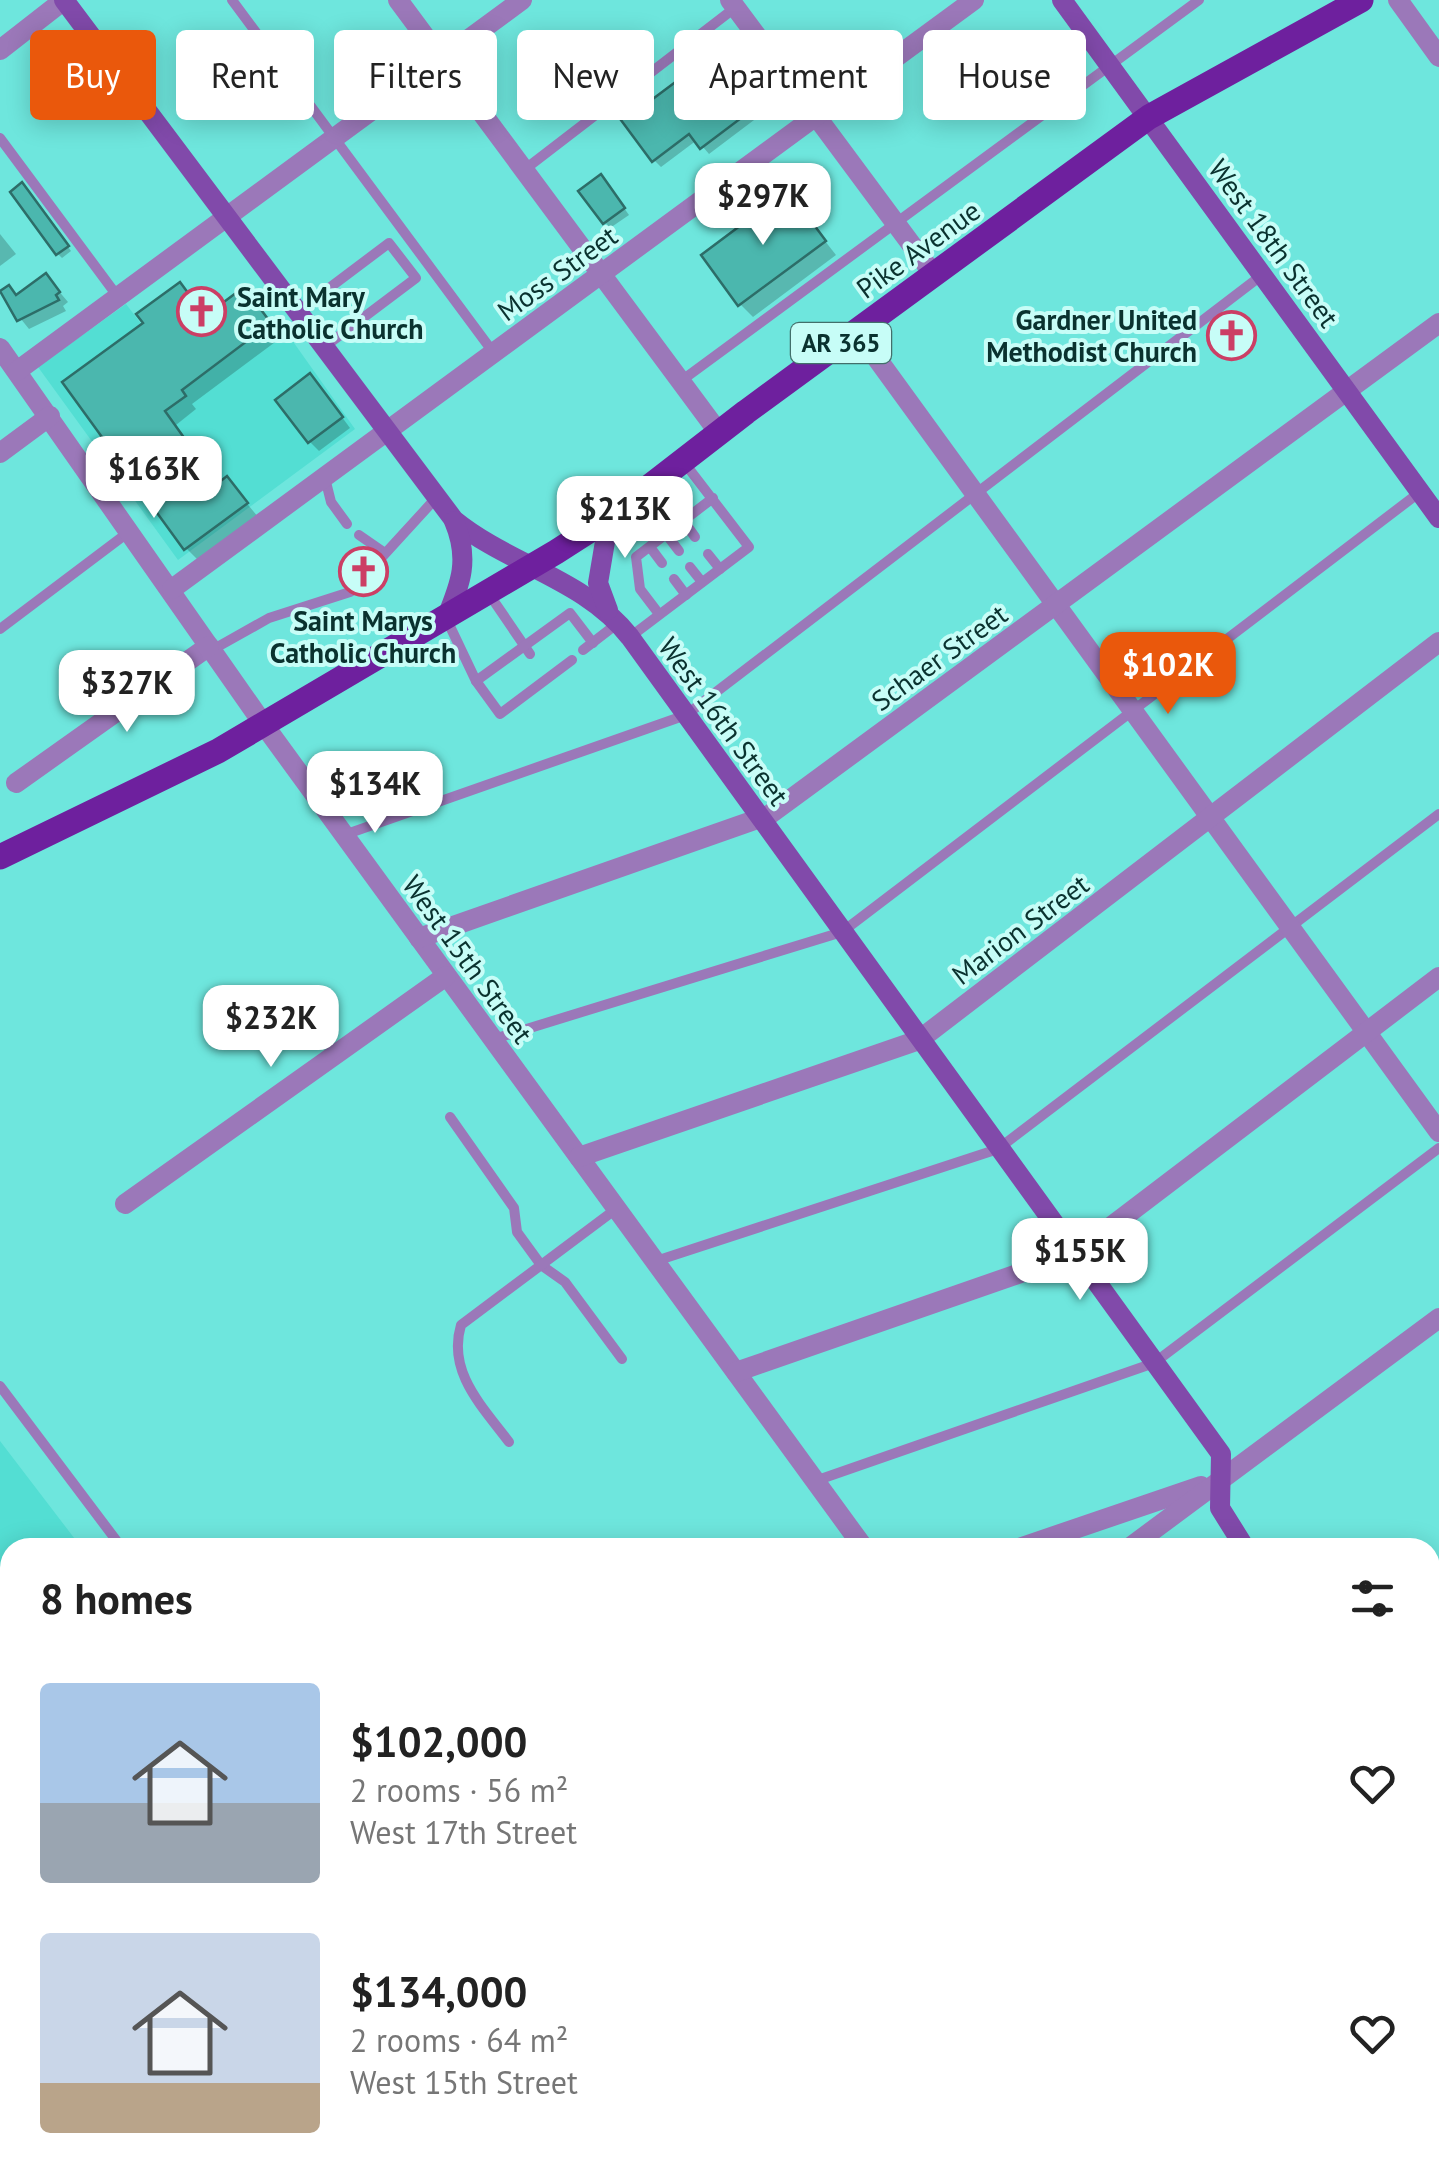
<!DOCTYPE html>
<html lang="en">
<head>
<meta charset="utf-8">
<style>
  :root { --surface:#fff; --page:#f2f2f2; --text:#222; --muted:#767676; --accent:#ea580c }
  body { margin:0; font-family:"PT Sans",sans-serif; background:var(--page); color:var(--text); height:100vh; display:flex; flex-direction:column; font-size:38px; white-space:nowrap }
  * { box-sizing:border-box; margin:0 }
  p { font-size:32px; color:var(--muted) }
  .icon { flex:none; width:55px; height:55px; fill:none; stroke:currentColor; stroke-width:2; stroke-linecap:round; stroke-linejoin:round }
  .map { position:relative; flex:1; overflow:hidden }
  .panel { position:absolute; left:0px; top:1538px; width:1440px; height:642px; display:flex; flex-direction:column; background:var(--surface); border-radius:30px 30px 0 0; box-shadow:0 5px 25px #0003 }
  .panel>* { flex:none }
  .top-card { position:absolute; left:30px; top:30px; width:1380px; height:90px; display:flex; gap:20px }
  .price { position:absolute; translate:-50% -85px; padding:0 22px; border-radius:20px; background:#fff; color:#222; font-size:32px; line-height:65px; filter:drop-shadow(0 2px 5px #0008) }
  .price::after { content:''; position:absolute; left:50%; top:60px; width:30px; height:22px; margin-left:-15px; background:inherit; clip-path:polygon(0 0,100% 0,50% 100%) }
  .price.selected { background:var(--accent); color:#fff }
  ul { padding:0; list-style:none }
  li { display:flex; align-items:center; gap:30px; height:250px; padding:0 40px }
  li span { display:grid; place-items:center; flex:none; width:280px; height:200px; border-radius:10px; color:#555 }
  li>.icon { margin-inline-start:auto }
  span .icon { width:120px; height:120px; fill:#fffc; stroke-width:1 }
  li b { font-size:42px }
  h2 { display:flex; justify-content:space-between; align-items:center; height:120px; padding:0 40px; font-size:42px }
  .tag { padding:0 35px; border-radius:10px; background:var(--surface); box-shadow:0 5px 25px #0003; font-size:35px; line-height:90px }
  .tag.selected { background:var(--accent); color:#fff }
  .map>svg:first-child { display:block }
  .built { fill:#53ded3 }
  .shadow { fill:#0003 }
  .building { fill:#4bb7ae; stroke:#2d6d68; stroke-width:2.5 }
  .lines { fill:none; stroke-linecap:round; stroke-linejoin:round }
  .lane { stroke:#9b78b9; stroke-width:10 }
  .street { stroke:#9b78b9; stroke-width:20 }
  .secondary { stroke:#814aaa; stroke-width:20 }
  .primary { stroke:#6e209e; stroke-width:25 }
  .labels { text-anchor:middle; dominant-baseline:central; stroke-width:8; stroke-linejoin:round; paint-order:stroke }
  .shield { fill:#c7fdf7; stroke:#436f6b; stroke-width:2.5 }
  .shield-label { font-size:25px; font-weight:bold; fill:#0a322f }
  .street-label { font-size:28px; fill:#0a322f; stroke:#c7fdf7 }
  .poi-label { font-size:28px; font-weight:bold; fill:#0a322f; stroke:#c7fdf7; text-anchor:start }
</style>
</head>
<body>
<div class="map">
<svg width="1439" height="2178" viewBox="0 0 1439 2178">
  <rect width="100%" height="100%" fill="#6ee6dd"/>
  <g class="built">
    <path d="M126,304L188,385L277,319L355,429L178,560L38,367Z"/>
    <path d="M0,1441L81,1547L10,1548V1726L0,1734Z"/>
    <path d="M0,1881L10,1895V2170H170L173,2178H0Z"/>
  </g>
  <g class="shadow">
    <path d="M731,56L770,108L709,154L697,140L661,167L654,160L647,107Z"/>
    <path d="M606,183L629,215L610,228L605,222Z"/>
    <path d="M26,189L71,251L62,258L58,254Z"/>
    <path d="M788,194L836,255L753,317L740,304Z"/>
    <path d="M0,234L16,254L0,266Z"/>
    <path d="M46,276L68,302L63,306L66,311L29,329L0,293L8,288L17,297Z"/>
    <path d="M179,286L207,318L244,290L282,337L192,404L196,409L176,425L219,485L227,479L258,517L199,561L186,548L147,324Z"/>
    <path d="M319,386L350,428L319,451L310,442Z"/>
  </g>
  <g class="building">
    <path d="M725,45L765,100L700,149L689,134L652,162L615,112L638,94L646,104Z"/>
    <path d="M601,174L625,208L603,224L578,191Z"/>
    <path d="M22,182L69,246L56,255L10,192Z"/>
    <path d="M788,190L826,241L738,306L701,255Z"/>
    <path d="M46,273L60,292L56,295L59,300L17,321L0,291L9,285L16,295Z"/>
    <path d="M180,282L205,316L244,287L271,323L182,390L186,396L165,411L217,484L227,476L248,503L184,550L62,382L143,323L136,314Z"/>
    <path d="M310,373L343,417L308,443L275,400Z"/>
  </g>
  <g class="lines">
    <g class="lane">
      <path d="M232,0L493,352"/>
      <path d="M0,138L118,297"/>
      <path d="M524,170L736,7"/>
      <path d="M296,313L389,243L416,278L323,348"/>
      <path d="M681,381L1199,0"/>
      <path d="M325,478L331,502L347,524"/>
      <path d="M683,520L695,537"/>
      <path d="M666,534L679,551"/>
      <path d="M359,535L385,553"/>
      <path d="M650,547L662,563"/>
      <path d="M708,554L720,569"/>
      <path d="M690,567L702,582"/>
      <path d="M674,579L686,595"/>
      <path d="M489,594L530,654"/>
      <path d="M659,614L640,589L636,557L713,498"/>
      <path d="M447,620L476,681L500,714L572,660"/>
      <path d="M0,629L130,531"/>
      <path d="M630,637L749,547L683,461"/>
      <path d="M212,650L269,618L350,592L436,498"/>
      <path d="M583,650L618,623"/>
      <path d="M476,681L570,613L593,643"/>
      <path d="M344,835L686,715L1262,275"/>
      <path d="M494,1039L842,932L1420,492"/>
      <path d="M450,1117L514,1208L517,1232L541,1265L565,1282L622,1359"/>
      <path d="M656,1261L998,1149L1439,814"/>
      <path d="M0,1386L122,1548"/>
      <path d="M509,1442C482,1406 447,1372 461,1325L616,1209"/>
      <path d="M815,1481L1154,1363L1439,1148"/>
      <path d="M586,2170L593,2178"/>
    </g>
    <g class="street">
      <path d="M398,0L719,433"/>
      <path d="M730,0L934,275"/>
      <path d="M1398,0L1439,57"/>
      <path d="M0,50L64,0"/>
      <path d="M857,331L1439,1132"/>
      <path d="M0,348L264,725L864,1548"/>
      <path d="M17,371L522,0"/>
      <path d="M0,453L50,416"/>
      <path d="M172,589L974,0"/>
      <path d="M16,783L209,646"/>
      <path d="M419,938L769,815L1439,323"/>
      <path d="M579,1157L919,1040L1439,642"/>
      <path d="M125,1204L446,976"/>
      <path d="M736,1372L1075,1254L1439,977"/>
      <path d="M1019,1548L1201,1486"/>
      <path d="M1129,1548L1439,1318"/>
      <path d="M1430,1655L1439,1648"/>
      <path d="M954,2170L960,2178"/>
      <path d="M1302,2170L1308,2178"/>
    </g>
    <g class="secondary">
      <path d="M64,0L454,520C509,565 585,579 630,637L1221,1454L1220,1508L1245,1548"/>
      <path d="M1062,0L1439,518"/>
      <path d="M608,610L598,583L609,518"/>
      <path d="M446,619C461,583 470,559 454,521"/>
      <path d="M1430,1805L1439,1817"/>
      <path d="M1430,2010L1439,2004"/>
      <path d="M1193,2178L1204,2170"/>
    </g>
    <path class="primary" d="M0,857L218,751L556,552L609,518L746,412L1149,117L1361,0"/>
  </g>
  <defs>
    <symbol id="church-ring" viewBox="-11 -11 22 22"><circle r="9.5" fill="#c7fdf7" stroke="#cc3e65" stroke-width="1.5"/><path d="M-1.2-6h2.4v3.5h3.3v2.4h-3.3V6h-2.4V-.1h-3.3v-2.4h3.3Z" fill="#cc3e65"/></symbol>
  </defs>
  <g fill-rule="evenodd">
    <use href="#church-ring" x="174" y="284" width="55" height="55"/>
    <use href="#church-ring" x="1204" y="308" width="55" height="55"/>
    <use href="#church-ring" x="336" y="544" width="55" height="55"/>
  </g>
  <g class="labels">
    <rect class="shield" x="791" y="323" width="100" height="40" rx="8"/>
    <g class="shield-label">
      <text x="841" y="343">AR 365</text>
    </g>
    <g class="street-label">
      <text transform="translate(1274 243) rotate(54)">West 18th Street</text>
      <text transform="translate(918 249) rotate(-36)">Pike Avenue</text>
      <text transform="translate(557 273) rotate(-36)">Moss Street</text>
      <text transform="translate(939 657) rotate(-36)">Schaer Street</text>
      <text transform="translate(724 721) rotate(54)">West 16th Street</text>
      <text transform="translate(1020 929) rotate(-37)">Marion Street</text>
      <text transform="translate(468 959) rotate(54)">West 15th Street</text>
    </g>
    <g class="poi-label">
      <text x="237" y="296">Saint Mary<tspan x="237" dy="32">Catholic Church</tspan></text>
      <text x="1197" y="319" text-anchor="end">Gardner United<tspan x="1197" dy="32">Methodist Church</tspan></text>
      <text x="363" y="620" text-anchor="middle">Saint Marys<tspan x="363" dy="32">Catholic Church</tspan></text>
    </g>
  </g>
</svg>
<b class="price" style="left:763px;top:248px">$297K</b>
<b class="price" style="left:154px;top:521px">$163K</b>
<b class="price" style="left:625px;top:561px">$213K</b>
<b class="price selected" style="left:1168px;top:717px">$102K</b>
<b class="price" style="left:127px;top:735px">$327K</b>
<b class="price" style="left:375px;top:836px">$134K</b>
<b class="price" style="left:271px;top:1070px">$232K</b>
<b class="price" style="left:1080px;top:1303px">$155K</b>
<div class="top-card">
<a class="tag selected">Buy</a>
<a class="tag">Rent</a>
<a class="tag">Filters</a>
<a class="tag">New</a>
<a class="tag">Apartment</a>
<a class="tag">House</a>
</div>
<section class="panel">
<h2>8 homes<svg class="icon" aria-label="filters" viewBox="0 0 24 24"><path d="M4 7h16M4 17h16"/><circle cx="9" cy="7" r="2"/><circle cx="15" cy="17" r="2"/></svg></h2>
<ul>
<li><span style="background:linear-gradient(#a9c7e8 60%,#9aa5b1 0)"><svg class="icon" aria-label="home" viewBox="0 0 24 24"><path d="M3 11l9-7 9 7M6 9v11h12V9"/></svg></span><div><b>$102,000</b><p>2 rooms · 56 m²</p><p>West 17th Street</p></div><svg class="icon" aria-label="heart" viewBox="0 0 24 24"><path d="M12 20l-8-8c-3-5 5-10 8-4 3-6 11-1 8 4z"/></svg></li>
<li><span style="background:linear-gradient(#c9d6e8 75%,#b9a48a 0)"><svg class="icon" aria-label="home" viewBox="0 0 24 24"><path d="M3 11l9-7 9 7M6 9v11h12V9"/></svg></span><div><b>$134,000</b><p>2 rooms · 64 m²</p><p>West 15th Street</p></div><svg class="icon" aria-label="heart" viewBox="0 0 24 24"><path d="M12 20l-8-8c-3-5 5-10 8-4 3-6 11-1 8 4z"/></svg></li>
</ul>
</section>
</div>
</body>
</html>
